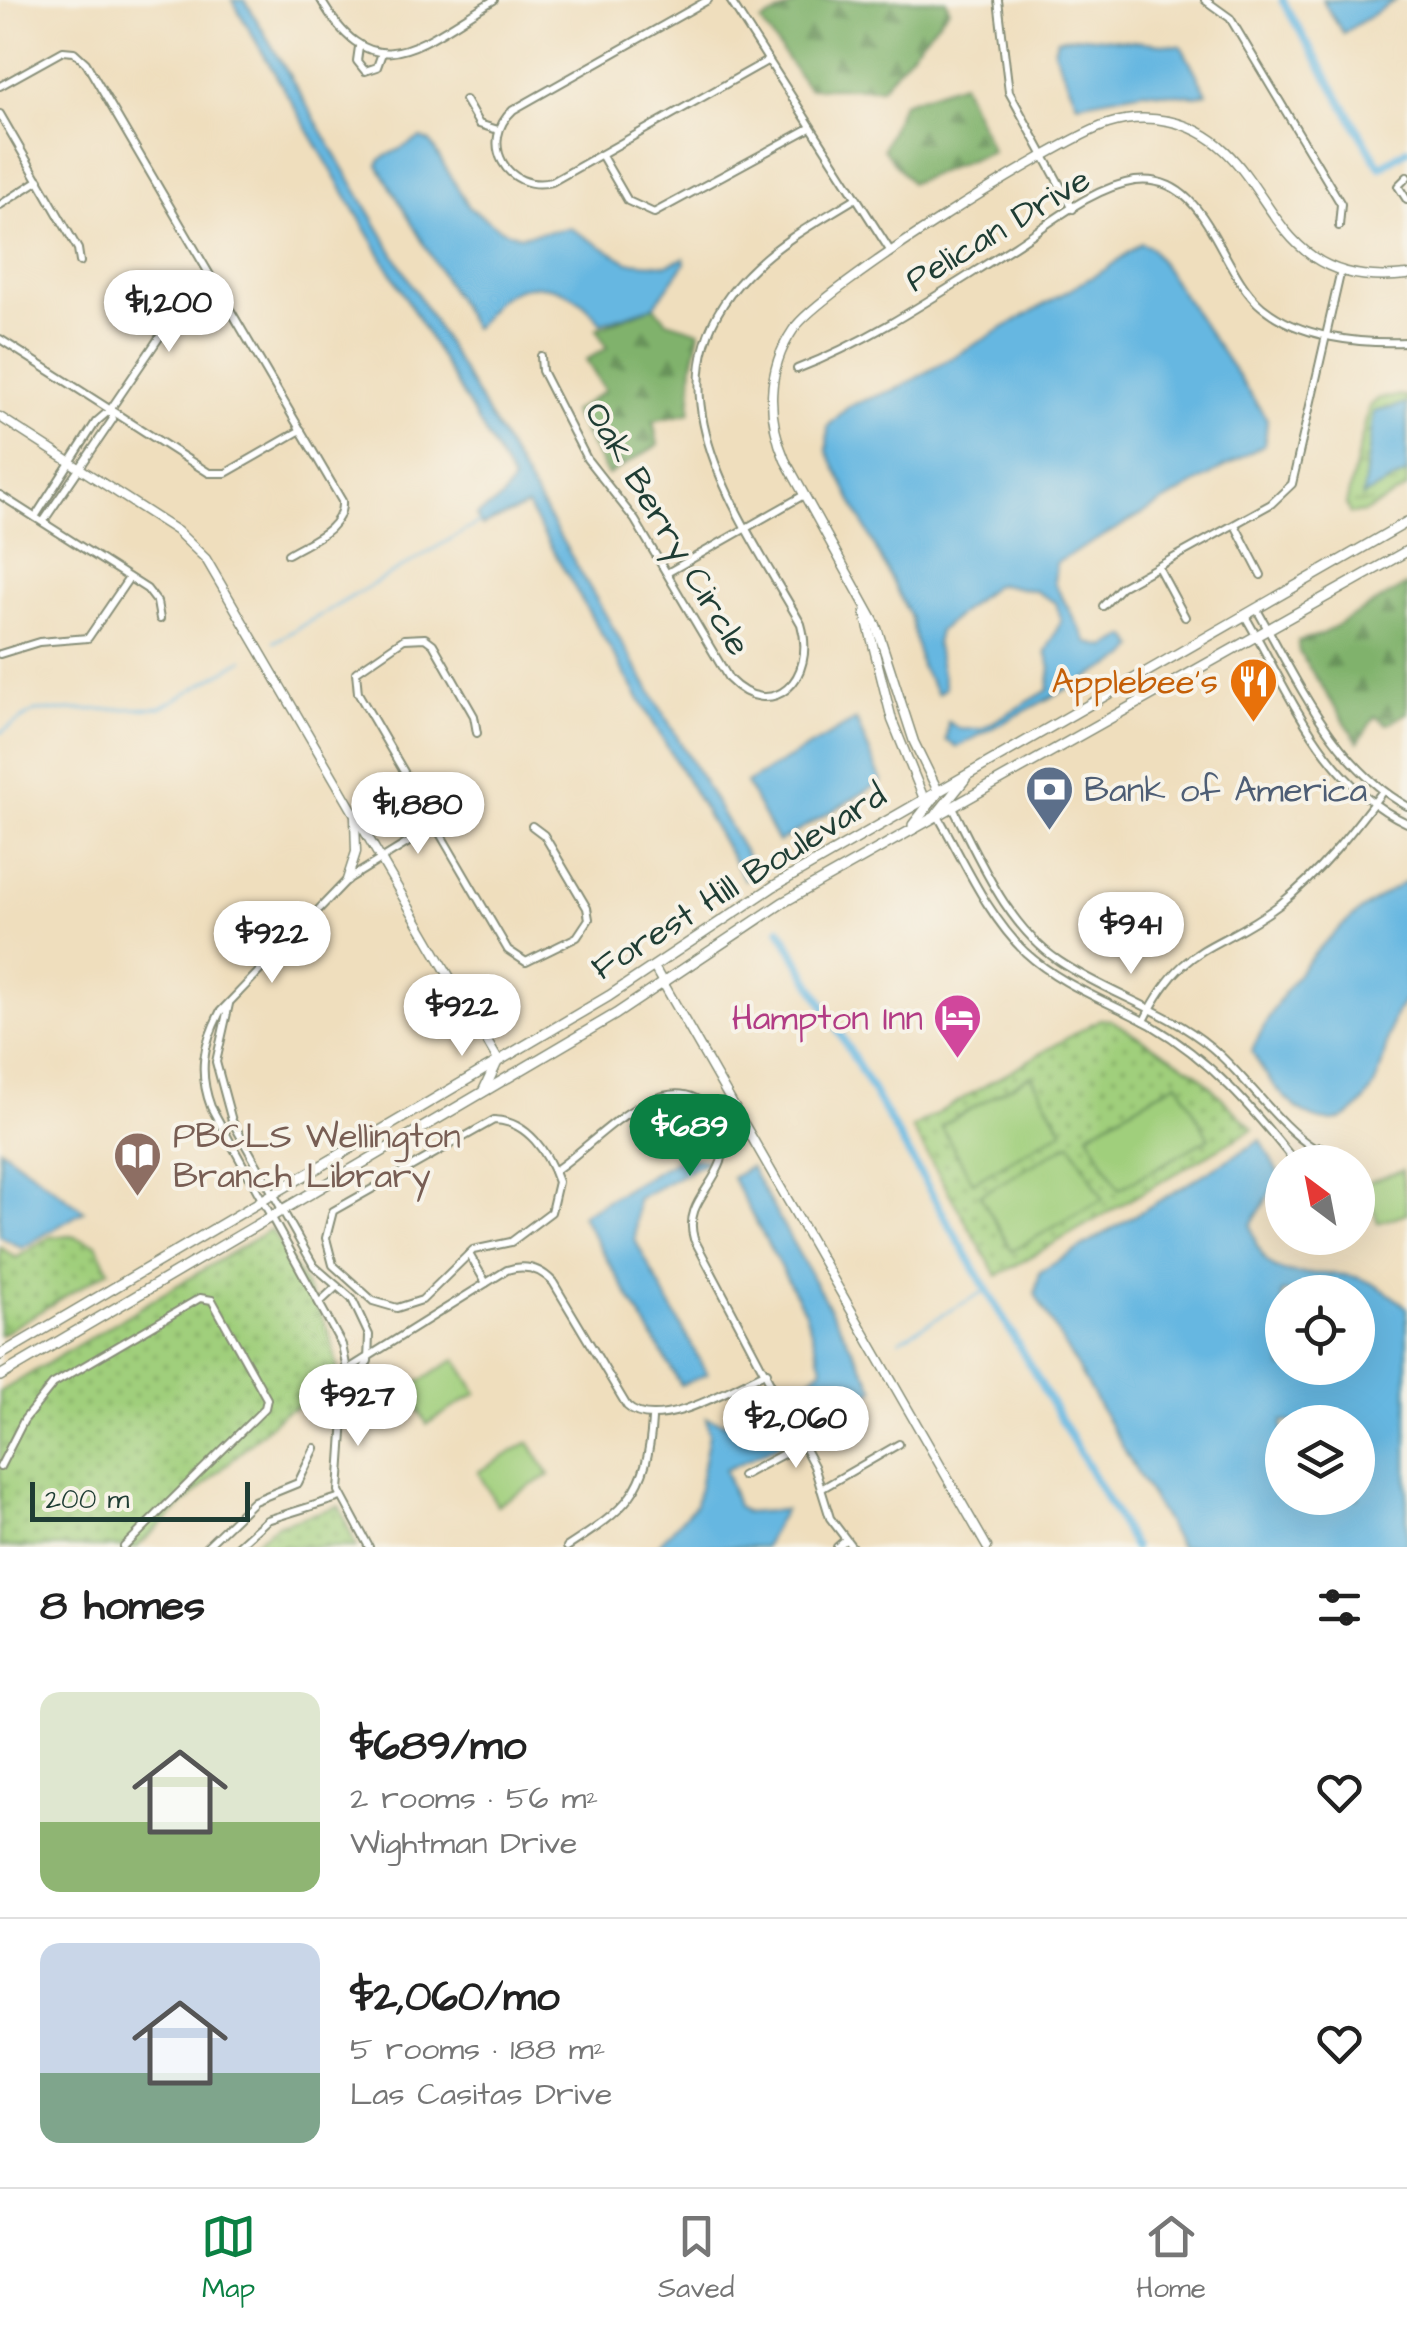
<!DOCTYPE html>
<html lang="en">
<head>
<meta charset="utf-8">
<style>
  :root { --surface:#fff; --page:#f2f2f2; --text:#222; --muted:#767676; --line:#e0e0e0; --accent:#0b8043 }
  body { margin:0; font-family:"Architects Daughter",sans-serif; background:var(--page); color:var(--text); height:100vh; display:flex; flex-direction:column; font-size:38px; white-space:nowrap }
  * { box-sizing:border-box; margin:0 }
  p { font-size:32px; color:var(--muted) }
  .icon { flex:none; width:55px; height:55px; fill:none; stroke:currentColor; stroke-width:2; stroke-linecap:round; stroke-linejoin:round }
  .map { position:relative; height:1547px; overflow:hidden }
  .panel { display:flex; flex-direction:column; background:var(--surface); flex:1 }
  .panel>* { flex:none }
  .needle { width:65px; rotate:328deg }
  .fabs { position:absolute; left:1265px; top:1145px; display:grid; gap:20px }
  .fabs a { display:grid; place-items:center; width:110px; height:110px; border-radius:50%; background:var(--surface); box-shadow:0 10px 40px #0002; font-size:50px }
  .scale { position:absolute; left:30px; bottom:25px; width:220px; box-sizing:border-box; padding-left:10px; border:5px solid #1f3d34; border-top:0; font-size:28px; line-height:35px; white-space:nowrap; color:#1f3d34; -webkit-text-stroke:8px #f7f3e8; paint-order:stroke }
  .price { position:absolute; translate:-50% -85px; padding:0 22px; border-radius:35px; background:#fff; color:#222; font-size:32px; line-height:65px; filter:drop-shadow(0 2px 5px #0008) }
  .price::after { content:''; position:absolute; left:50%; top:60px; width:30px; height:22px; margin-left:-15px; background:inherit; clip-path:polygon(0 0,100% 0,50% 100%) }
  .price.active { background:var(--accent); color:#fff }
  ul { padding:0; list-style:none }
  li { display:flex; align-items:center; gap:30px; height:250px; padding:0 40px }
  li+li { border-top:2px solid var(--line) }
  li span { display:grid; place-items:center; flex:none; width:280px; height:200px; border-radius:20px; color:#555 }
  li>.icon { margin-inline-start:auto }
  span .icon { width:120px; height:120px; fill:#fffc; stroke-width:1 }
  li b { font-size:42px }
  h2 { display:flex; justify-content:space-between; align-items:center; height:120px; padding:0 40px; font-size:42px }
  .tabs { display:flex; justify-content:space-around; align-items:center; height:140px; border-top:2px solid var(--line); background:var(--surface); font-size:28px; color:var(--muted) }
  .tabs a { display:grid; justify-items:center; gap:5px }
  .tabs .active { color:var(--accent) }
  .map>svg:first-child { display:block }
  .grass { fill:url(#grass-dots); stroke:#608658; stroke-width:2.5 }
  .forest { fill:url(#forest-firs); stroke:#507850; stroke-width:2.5 }
  .wetland { fill:url(#wetland-marsh); stroke:#608658; stroke-width:2.5 }
  .garden { fill:#a0cf7c; stroke:#608658; stroke-width:2.5 }
  .water { fill:#66b7e1; stroke:#427a8a; stroke-width:2.5; fill-rule:evenodd }
  .lines { fill:none; stroke-linecap:round; stroke-linejoin:round }
  .stream { stroke:#66b7e1; stroke-width:2.5 }
  .canal { stroke:#66b7e1; stroke-width:8 }
  .minor-casing { stroke:#878e78; stroke-width:10 }
  .tertiary-casing { stroke:#878e78; stroke-width:11 }
  .secondary-casing { stroke:#878e78; stroke-width:12 }
  .minor { stroke:#fff; stroke-width:6 }
  .tertiary { stroke:#fff; stroke-width:8 }
  .secondary { stroke:#fff; stroke-width:9 }
  .labels { text-anchor:middle; dominant-baseline:central; stroke-width:8; stroke-linejoin:round; paint-order:stroke }
  .street-label { font-size:35px; fill:#1f3d34; stroke:#f7f3e8 }
  .food-label { font-size:35px; fill:#c56008; stroke:#f7f3e8; text-anchor:end }
  .service-label { font-size:35px; fill:#4e5e75; stroke:#f7f3e8; text-anchor:start }
  .hotel-label { font-size:35px; fill:#b23c85; stroke:#f7f3e8; text-anchor:end }
  .education-label { font-size:35px; fill:#785e54; stroke:#f7f3e8; text-anchor:start }
</style>
</head>
<body>
<div class="map">
<svg width="1407" height="1547" viewBox="0 0 1407 1547">
  <defs>
    <pattern id="grass-dots" width="8" height="8" patternUnits="userSpaceOnUse" patternTransform="scale(2.5)"><rect width="8" height="8" fill="#a0cf7c"/><path d="M2 2h.1M6 6h.1" fill="none" stroke="#82a966" stroke-width="1.8" stroke-linecap="round"/></pattern>
    <pattern id="forest-firs" width="22" height="20" patternUnits="userSpaceOnUse" patternTransform="scale(2.5)"><rect width="22" height="20" fill="#80b26c"/><path d="M5 1l3.5 6h-7zM16 11l3.5 6h-7z" fill="#68925a"/></pattern>
    <pattern id="wetland-marsh" width="20" height="14" patternUnits="userSpaceOnUse" patternTransform="scale(2.5)"><rect width="20" height="14" fill="#a0cf7c"/><path d="M1 5h8M5 5V1M11 12h8M15 12V8" fill="none" stroke="#82a966"/></pattern>
  </defs>
  <rect width="100%" height="100%" fill="#f7f3e8"/>
  <filter id="ink" filterUnits="userSpaceOnUse"><feTurbulence type="fractalNoise" baseFrequency=".01" numOctaves="2"/><feDisplacementMap in="SourceGraphic" scale="20" xChannelSelector="R" yChannelSelector="G"/><feConvolveMatrix kernelMatrix="1 2 1 2 8 2 1 2 1" color-interpolation-filters="sRGB"/></filter>
  <filter id="wash" filterUnits="userSpaceOnUse"><feTurbulence type="fractalNoise" baseFrequency=".0048" numOctaves="4" result="noise"/><feDisplacementMap in="SourceGraphic" scale="40" xChannelSelector="R" yChannelSelector="G"/><feGaussianBlur stdDeviation="2.25" result="paint"/><feColorMatrix in="noise" values="0 0 0 0 0 0 0 0 0 0 0 0 0 0 0 0 0 1.4 0 .05"/><feComposite in="paint" operator="in"/></filter>
  <g filter="url(#wash)">
    <rect width="100%" height="100%" fill="#efdebd"/>
    <g class="grass">
      <path d="M1100,1019L1111,1020L1196,1072L1253,1129L997,1276L912,1128Z"/>
      <path d="M271,1229C299,1279 343,1332 337,1391L284,1412L137,1547H0V1392Z"/>
      <path d="M71,1236L96,1244L109,1270L0,1335V1247L16,1258L50,1237Z"/>
      <path d="M339,1506L356,1547H248L277,1525Z"/>
    </g>
    <g class="forest">
      <path d="M804,0H946L949,9L881,88H808L761,22Z"/>
      <path d="M962,83L992,151L911,183L883,149L902,103Z"/>
      <path d="M654,306L667,321L700,331L693,364L690,413L653,421L658,445L608,475L572,412L605,391L586,360L607,348L596,329Z"/>
      <path d="M1407,585V713L1387,724L1375,716L1358,742L1299,652L1298,641L1320,635Z"/>
    </g>
    <path class="wetland" d="M1407,396V404L1374,412L1364,496L1407,473V488L1365,512L1350,514L1346,505L1369,407L1379,398Z"/>
    <g class="garden">
      <path d="M1031,1075L1063,1130L973,1182L941,1126Z"/>
      <path d="M1178,1082L1209,1138L1119,1189L1088,1133Z"/>
      <path d="M1071,1143L1103,1199L1012,1251L980,1195Z"/>
      <path d="M1402,1170L1407,1213L1378,1223L1365,1183Z"/>
      <path d="M456,1359L477,1393L427,1424L406,1390Z"/>
      <path d="M529,1442L549,1475L497,1505L478,1472Z"/>
    </g>
    <g class="water">
      <path d="M232,0H245L757,873L745,880L527,506L482,526L476,516L502,499L513,481Z"/>
      <path d="M1322,0H1396L1343,33Z"/>
      <path d="M1084,36L1181,46L1207,93L1196,96L1144,91L1077,103L1054,51L1057,39Z"/>
      <path d="M421,138L430,142L469,207L500,229L520,236L570,228L628,262L667,265L684,258L685,263L654,306L601,323C576,290 538,272 499,299C489,307 484,321 473,328L378,165L381,159Z"/>
      <path d="M1141,243L1151,248L1267,419L1265,444L1056,563L1054,583L1088,643L1106,647L1127,636L1136,647L1127,657L957,747L946,740L948,722L960,729H981L1048,690L1051,667L1046,652L1061,621L1056,603L1035,591L1001,584L993,586L939,631L936,644L945,688L938,694L921,667L911,619L827,451L828,426L849,406L899,388L1106,269Z"/>
      <path d="M1407,404V473L1363,496L1374,412Z"/>
      <path d="M856,720L882,782L778,842L746,783Z"/>
      <path d="M1407,881C1407,907 1407,976 1406,997C1404,1004 1397,1010 1394,1017C1385,1041 1385,1068 1371,1091C1330,1159 1275,1096 1252,1051C1285,978 1336,919 1407,881Z"/>
      <path d="M1261,1140L1280,1177L1251,1225C1264,1292 1305,1267 1351,1276C1372,1280 1392,1295 1407,1308V1547H1180L1035,1294L1040,1272ZM1282,1292H1358V1368H1282ZM1282,1422H1358V1498H1282Z"/>
      <path d="M0,1148L84,1211L22,1248L0,1236Z"/>
      <path d="M680,1158L709,1160L637,1199L635,1240L707,1374L681,1385L581,1215Z"/>
      <path d="M750,1167L875,1389L846,1414L811,1430L792,1395L823,1368L805,1312L732,1178Z"/>
      <path d="M765,1414L781,1444L725,1470L737,1506L746,1513L784,1510L764,1547H656L696,1504L709,1434L706,1418L735,1426Z"/>
    </g>
    <g class="lines">
      <g class="stream">
        <path d="M274,642L480,522"/>
        <path d="M0,733L35,711L161,708L243,660"/>
        <path d="M899,1340L988,1289"/>
      </g>
      <g class="canal">
        <path d="M1282,0L1380,167L1407,150"/>
        <path d="M780,929L1134,1547"/>
      </g>
    </g>
  </g>
  <g filter="url(#ink)">
    <g class="lines">
      <defs>
        <g id="minor">
          <path d="M321,0C375,94 423,41 494,0"/>
          <path d="M708,0L513,110C478,142 507,193 552,182L767,61"/>
          <path d="M730,0L891,252"/>
          <path d="M998,0L1009,92L1073,209"/>
          <path d="M1205,0L1230,18L1341,204L1339,226"/>
          <path d="M359,47L357,61L365,71L377,67L382,53"/>
          <path d="M0,86L63,51L74,52L86,63L342,501C344,530 309,541 288,554"/>
          <path d="M465,100L479,124L498,130"/>
          <path d="M0,114L78,249L80,262"/>
          <path d="M602,156L628,201L654,213L810,128"/>
          <path d="M1407,177L1398,186L1407,200"/>
          <path d="M0,205L39,180"/>
          <path d="M0,339L209,473H226L301,430"/>
          <path d="M541,356L542,371L587,459L635,520L729,679C772,723 817,679 801,624C739,514 634,379 755,267C784,239 822,219 856,198"/>
          <path d="M797,369C876,338 943,291 1015,246C1049,224 1093,187 1135,181C1208,172 1218,271 1262,307C1300,338 1360,344 1407,342"/>
          <path d="M0,495L147,589L157,602L160,619"/>
          <path d="M35,517L96,422L110,410L167,326L220,291"/>
          <path d="M43,522L113,419L110,411"/>
          <path d="M1235,525L1261,575"/>
          <path d="M1158,567L1185,617"/>
          <path d="M667,573L804,495"/>
          <path d="M1103,606L1121,587L1271,504L1292,484L1341,270"/>
          <path d="M1256,608C1297,679 1333,765 1407,806"/>
          <path d="M1245,616C1289,691 1324,785 1407,823"/>
          <path d="M0,654L39,642L88,638L129,578"/>
          <path d="M477,733L474,716L433,644L425,638L404,639L356,672L358,693L508,950L526,962L577,937L589,919L587,908L544,835L532,826"/>
          <path d="M952,806C980,860 1007,926 1059,961C1108,994 1165,1009 1211,1047C1247,1077 1278,1126 1314,1148"/>
          <path d="M938,816C964,861 987,915 1025,952C1062,986 1108,1001 1151,1025C1211,1060 1253,1109 1295,1162"/>
          <path d="M229,1004L216,1062L232,1121L314,1266L352,1299L369,1335L368,1361L345,1403L347,1370L342,1345L211,1107C198,1072 203,1045 220,1012L347,880L435,826"/>
          <path d="M1144,1021C1184,940 1215,953 1279,905C1320,873 1351,833 1382,792"/>
          <path d="M494,1120C528,1121 548,1153 558,1182L551,1212L511,1242L473,1250L422,1300L397,1308L373,1301L333,1265L326,1238L333,1211Z"/>
          <path d="M1303,1162L1308,1152L1320,1147L1331,1151L1338,1162"/>
          <path d="M554,1171C592,1148 664,1057 711,1111C723,1125 727,1144 721,1162C711,1190 684,1206 694,1239L814,1466L830,1518L852,1547"/>
          <path d="M469,1254L486,1283"/>
          <path d="M320,1302L336,1287"/>
          <path d="M347,1370L507,1270C525,1264 540,1268 553,1282L627,1406C657,1435 733,1387 767,1372"/>
          <path d="M345,1403L339,1491L369,1547"/>
          <path d="M0,1467L24,1420L53,1384L200,1298L212,1300L267,1399L265,1408L124,1547"/>
          <path d="M742,1476L802,1444"/>
          <path d="M821,1489L899,1444"/>
          <path d="M206,1547L254,1501L298,1483L315,1448"/>
          <path d="M237,1547L267,1520L341,1497"/>
          <path d="M567,1547C626,1509 648,1492 652,1419"/>
          <path d="M837,1547L845,1540"/>
        </g>
        <g id="tertiary">
          <path d="M0,417L177,531L206,559L498,1060"/>
          <path d="M865,613L892,720L924,799"/>
          <path d="M938,791L914,742L876,625L785,460C767,418 766,370 793,330C819,290 1058,140 1108,124C1127,118 1148,117 1168,121C1281,144 1254,293 1407,275"/>
          <path d="M347,880L356,852L355,817"/>
          <path d="M654,967L987,1547"/>
        </g>
        <g id="secondary">
          <path d="M937,814L965,779"/>
          <path d="M913,825L937,794"/>
          <path d="M484,1090L498,1060"/>
          <path d="M0,1355L609,996L774,886L1407,522"/>
          <path d="M0,1376L616,1014L782,903L1407,551"/>
        </g>
      </defs>
      <use href="#minor" class="minor-casing"/>
      <use href="#tertiary" class="tertiary-casing"/>
      <use href="#secondary" class="secondary-casing"/>
      <use href="#minor" class="minor"/>
      <use href="#tertiary" class="tertiary"/>
      <use href="#secondary" class="secondary"/>
    </g>
  </g>
  <defs>
    <symbol id="restaurant-pin" viewBox="-11 -11 22 30"><path d="M0 17L-7.5 6A9.5 9.5 0 1 1 7.5 6Z" fill="#e8710a" stroke="#f7f3e8"/><path d="M-5-6h1v4h1v-4h1v4h1v-4h1v5L-1.5 .5V6h-2V.5L-5-1ZM5-6V6H3V1.5H1.5Q1.5-4 5-6Z" fill="#fff"/></symbol>
    <symbol id="bank-pin" viewBox="-11 -11 22 30"><path d="M0 17L-7.5 6A9.5 9.5 0 1 1 7.5 6Z" fill="#5c6f8a" stroke="#f7f3e8"/><path d="M-6-4H6V4H-6ZM0-2.3a2.3 2.3 0 1 0 0 4.6a2.3 2.3 0 1 0 0-4.6Z" fill="#fff"/></symbol>
    <symbol id="hotel-pin" viewBox="-11 -11 22 30"><path d="M0 17L-7.5 6A9.5 9.5 0 1 1 7.5 6Z" fill="#d1479c" stroke="#f7f3e8"/><path d="M-6-4.5h1.5V1H6V5H4.5V3h-9V5H-6ZM-4 0a1.8 1.8 0 1 1 3.6 0ZM.5 0V-2.5h3Q6-2.5 6 0Z" fill="#fff"/></symbol>
    <symbol id="library-pin" viewBox="-11 -11 22 30"><path d="M0 17L-7.5 6A9.5 9.5 0 1 1 7.5 6Z" fill="#8d6e63" stroke="#f7f3e8"/><path d="M-6-4Q-3-5.5-.7-3.5V5Q-3 3-6 4ZM6-4Q3-5.5 .7-3.5V5Q3 3 6 4Z" fill="#fff"/></symbol>
  </defs>
  <g fill-rule="evenodd">
    <use href="#restaurant-pin" x="1226" y="654" width="55" height="75"/>
    <use href="#bank-pin" x="1022" y="762" width="55" height="75"/>
    <use href="#hotel-pin" x="930" y="990" width="55" height="75"/>
    <use href="#library-pin" x="110" y="1128" width="55" height="75"/>
  </g>
  <g class="labels">
    <g class="street-label">
      <text transform="translate(998 230) rotate(-31)">Pelican Drive</text>
      <text transform="translate(667 529) rotate(59)">Oak Berry Circle</text>
      <text transform="translate(739 882) rotate(-32)">Forest Hill Boulevard</text>
    </g>
    <g class="food-label">
      <text x="1218" y="682">Applebee's</text>
    </g>
    <g class="service-label">
      <text x="1084" y="790">Bank of America</text>
    </g>
    <g class="hotel-label">
      <text x="923" y="1018">Hampton Inn</text>
    </g>
    <g class="education-label">
      <text x="173" y="1136">PBCLS Wellington<tspan x="173" dy="40">Branch Library</tspan></text>
    </g>
  </g>
</svg>
<div class="fabs">
<a><svg class="needle" viewBox="-14 -14 28 28"><path d="M0-13l5 13h-10z" fill="#e53935"/><path d="M0 13l5-13h-10z" fill="#767676"/></svg></a>
<a><svg class="icon" aria-label="locate" viewBox="0 0 24 24"><circle cx="12" cy="12" r="6"/><path d="M12 2v4M12 18v4M2 12h4M18 12h4"/></svg></a>
<a><svg class="icon" aria-label="layers" viewBox="0 0 24 24"><path d="M12 4l9 5-9 5-9-5zM3 14l9 5 9-5"/></svg></a>
</div>
<div class="scale">200 m</div>
<b class="price" style="left:169px;top:355px">$1,200</b>
<b class="price" style="left:418px;top:857px">$1,880</b>
<b class="price" style="left:1131px;top:977px">$941</b>
<b class="price" style="left:272px;top:986px">$922</b>
<b class="price" style="left:462px;top:1059px">$922</b>
<b class="price active" style="left:690px;top:1179px">$689</b>
<b class="price" style="left:358px;top:1449px">$927</b>
<b class="price" style="left:796px;top:1471px">$2,060</b>
</div>
<section class="panel">
<h2>8 homes<svg class="icon" aria-label="filters" viewBox="0 0 24 24"><path d="M4 7h16M4 17h16"/><circle cx="9" cy="7" r="2"/><circle cx="15" cy="17" r="2"/></svg></h2>
<ul>
<li><span style="background:linear-gradient(#dfe7d0 65%,#8fb573 0)"><svg class="icon" aria-label="home" viewBox="0 0 24 24"><path d="M3 11l9-7 9 7M6 9v11h12V9"/></svg></span><div><b>$689/mo</b><p>2 rooms · 56 m²</p><p>Wightman Drive</p></div><svg class="icon" aria-label="heart" viewBox="0 0 24 24"><path d="M12 20l-8-8c-3-5 5-10 8-4 3-6 11-1 8 4z"/></svg></li>
<li><span style="background:linear-gradient(#c9d6e8 65%,#7fa58c 0)"><svg class="icon" aria-label="home" viewBox="0 0 24 24"><path d="M3 11l9-7 9 7M6 9v11h12V9"/></svg></span><div><b>$2,060/mo</b><p>5 rooms · 188 m²</p><p>Las Casitas Drive</p></div><svg class="icon" aria-label="heart" viewBox="0 0 24 24"><path d="M12 20l-8-8c-3-5 5-10 8-4 3-6 11-1 8 4z"/></svg></li>
</ul>
</section>
<nav class="tabs">
<a class="active"><svg class="icon" aria-label="map" viewBox="0 0 24 24"><path d="M3 6l6-2 6 2 6-2v14l-6 2-6-2-6 2zM9 4v14M15 6v14"/></svg>Map</a>
<a><svg class="icon" aria-label="saved" viewBox="0 0 24 24"><path d="M7 4h10v16l-5-4-5 4z"/></svg>Saved</a>
<a><svg class="icon" aria-label="home" viewBox="0 0 24 24"><path d="M3 11l9-7 9 7M6 9v11h12V9"/></svg>Home</a>
</nav>
</body>
</html>
